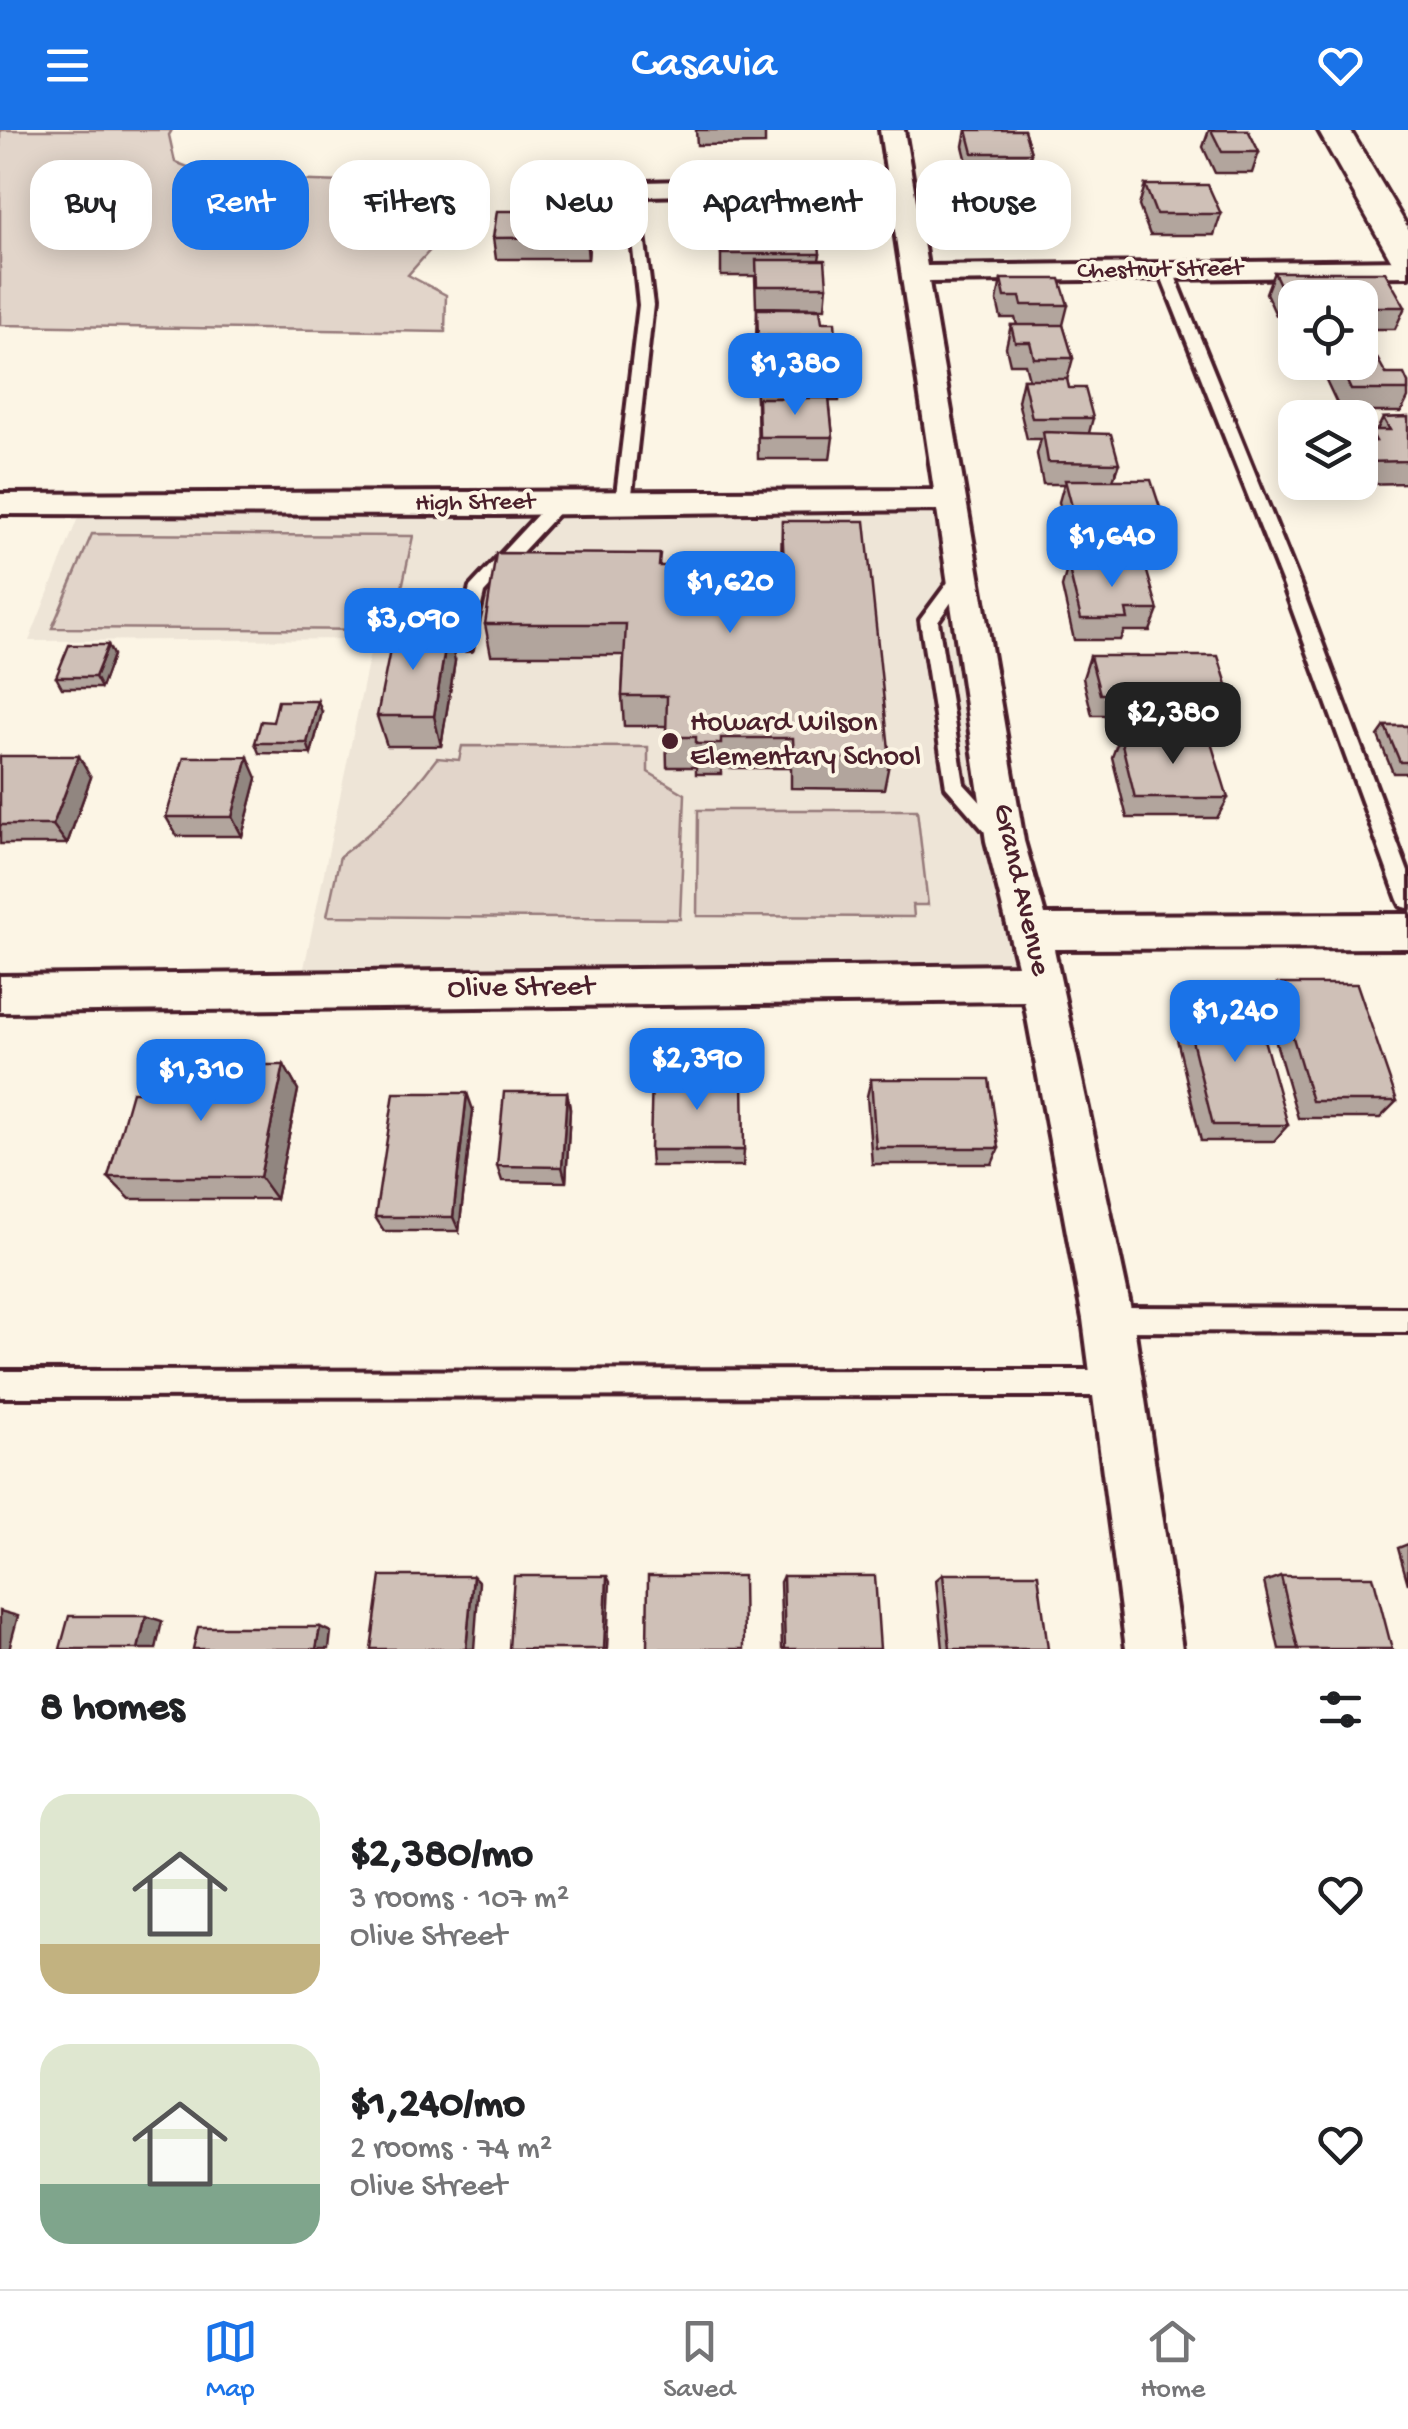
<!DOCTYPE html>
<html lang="en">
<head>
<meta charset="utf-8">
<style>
  :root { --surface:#fff; --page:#f6f6f6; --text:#202124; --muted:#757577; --line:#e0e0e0; --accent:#1a73e8 }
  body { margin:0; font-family:"Gochi Hand",sans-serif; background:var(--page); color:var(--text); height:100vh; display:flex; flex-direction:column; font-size:38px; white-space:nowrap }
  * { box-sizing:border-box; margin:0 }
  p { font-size:32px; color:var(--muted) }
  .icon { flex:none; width:55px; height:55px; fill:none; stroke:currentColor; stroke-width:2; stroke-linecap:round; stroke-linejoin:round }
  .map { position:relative; height:1519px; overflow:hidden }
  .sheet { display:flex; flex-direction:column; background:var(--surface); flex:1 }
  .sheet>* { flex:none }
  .guide { position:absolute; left:30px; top:30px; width:1350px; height:90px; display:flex; gap:20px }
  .controls { position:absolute; left:1278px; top:150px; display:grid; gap:20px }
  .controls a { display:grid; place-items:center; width:100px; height:100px; border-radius:20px; background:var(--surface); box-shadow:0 5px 25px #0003; font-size:50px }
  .price { position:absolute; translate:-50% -85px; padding:0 22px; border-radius:20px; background:var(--accent); color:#fff; font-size:32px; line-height:65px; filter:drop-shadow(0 2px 5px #0008) }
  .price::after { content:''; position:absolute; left:50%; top:60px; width:30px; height:22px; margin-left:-15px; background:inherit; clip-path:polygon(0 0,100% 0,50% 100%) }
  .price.current { background:#222; color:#fff }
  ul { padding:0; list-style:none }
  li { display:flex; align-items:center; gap:30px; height:250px; padding:0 40px }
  li span { display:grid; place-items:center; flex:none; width:280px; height:200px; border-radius:30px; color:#555 }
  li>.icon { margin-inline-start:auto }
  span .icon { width:120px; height:120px; fill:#fffc; stroke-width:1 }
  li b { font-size:42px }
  h2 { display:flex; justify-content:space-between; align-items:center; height:120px; padding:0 40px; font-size:42px }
  .chip { padding:0 35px; border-radius:30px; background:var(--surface); box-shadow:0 5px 25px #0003; font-size:35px; line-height:90px }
  .chip.current { background:var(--accent); color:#fff }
  header { display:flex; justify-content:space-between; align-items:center; height:130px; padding:0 40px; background:var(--accent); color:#fff; font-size:45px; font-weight:600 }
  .menu { display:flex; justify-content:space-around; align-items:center; height:140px; border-top:2px solid var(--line); background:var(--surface); font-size:28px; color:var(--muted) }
  .menu a { display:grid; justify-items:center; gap:5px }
  .menu .current { color:var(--accent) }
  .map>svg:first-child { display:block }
  .built { fill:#eee5d7 }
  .green { fill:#e2d5ca; stroke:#967a7a; stroke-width:2.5 }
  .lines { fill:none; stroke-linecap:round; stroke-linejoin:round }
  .lane-casing { stroke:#4a1f2b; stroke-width:8 }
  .street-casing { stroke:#4a1f2b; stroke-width:8 }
  .secondary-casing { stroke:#4a1f2b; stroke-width:7 }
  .lane { fill:#fcf5e5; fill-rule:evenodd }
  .street { fill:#fcf5e5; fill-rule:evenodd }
  .secondary { fill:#fcf5e5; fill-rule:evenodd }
  .wall { fill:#b2a59d; stroke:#4a1f2b; stroke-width:2.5 }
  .shaded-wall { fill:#918680; stroke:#4a1f2b; stroke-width:2.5 }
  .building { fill:#cfc0b7; stroke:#4a1f2b; stroke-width:2.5 }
  .poi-dot { fill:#4a1f2b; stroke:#fcf5e5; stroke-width:4 }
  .labels { text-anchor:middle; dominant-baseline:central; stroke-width:8; stroke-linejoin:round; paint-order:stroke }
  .far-street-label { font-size:25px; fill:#4a1f2b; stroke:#fcf5e5 }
  .poi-label { font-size:30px; fill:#4a1f2b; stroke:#fcf5e5; text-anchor:start }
  .street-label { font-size:30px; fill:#4a1f2b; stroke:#fcf5e5 }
</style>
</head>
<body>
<header><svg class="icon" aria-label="menu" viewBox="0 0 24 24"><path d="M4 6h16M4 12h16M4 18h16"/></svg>Casavia<svg class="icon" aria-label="heart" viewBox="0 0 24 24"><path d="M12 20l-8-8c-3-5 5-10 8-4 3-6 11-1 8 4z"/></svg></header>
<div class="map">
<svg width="1408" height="1519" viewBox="0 0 1408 1519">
  <rect width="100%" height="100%" fill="#fcf5e5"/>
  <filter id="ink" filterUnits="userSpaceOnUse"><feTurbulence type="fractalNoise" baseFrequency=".01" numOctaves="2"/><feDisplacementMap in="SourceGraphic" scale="20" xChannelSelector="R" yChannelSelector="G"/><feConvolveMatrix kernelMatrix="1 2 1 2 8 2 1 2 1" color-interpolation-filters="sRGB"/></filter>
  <g filter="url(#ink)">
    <path class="built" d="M951,370L1042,853L299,862L373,509L29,511L83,375Z"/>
    <g class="green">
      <path d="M0,0H172L169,5L175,32L216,48L439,55L470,70L461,96L433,117L408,145L446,165L445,202L0,195Z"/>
      <path d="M92,404L413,406L393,500L52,498Z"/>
      <path d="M462,616L648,617V642L685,664L680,789L327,786L340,726C379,698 408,667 437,628L459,630Z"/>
      <path d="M698,680H917L928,775H913L914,787L697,786Z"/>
    </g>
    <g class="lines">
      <defs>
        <g id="lane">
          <path d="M644,55L650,59L641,81L653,175L631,373L623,378L615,373L639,175L629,81L638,59Z"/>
          <path d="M1161,138L1173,141L1300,454L1408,742V778L1401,776L1398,770L1283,454L1159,141Z"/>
          <path d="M558,368L566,373L564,377L484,463L471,519H459L456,515L470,457L552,369Z"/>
          <path d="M963,438L971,444L938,491L964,654L1007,701L1010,706L1007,711H993L946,657L920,490L957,440Z"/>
          <path d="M1108,1177L1408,1178V1202L1108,1201L1099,1198L1096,1189L1099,1180Z"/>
          <path d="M1117,1240L1126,1244L1130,1253L1126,1262L1117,1266L0,1267V1241Z"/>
        </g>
        <path id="street" d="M880,0H904L927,136L1408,130V146L929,152L1024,711L1045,785L1408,784V818L1054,819L1133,1189L1182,1519H1126L1083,1189L1024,871L0,882V846L1017,835L986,711L937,380L498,385L0,384V364L934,360L889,61L644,66L632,59L644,52L887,46Z"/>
        <path id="secondary" d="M1318,0H1350L1408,98V139L1395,136L1390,128Z"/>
      </defs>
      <use href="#lane" class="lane-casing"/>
      <use href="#street" class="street-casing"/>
      <use href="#secondary" class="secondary-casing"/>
      <use href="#lane" class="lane"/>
      <use href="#street" class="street"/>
      <use href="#secondary" class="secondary"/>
    </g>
    <g class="wall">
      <path d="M696,0H765V14L697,15Z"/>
      <path d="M966,0H1024L1031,23L1027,44H970L963,16Z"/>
      <path d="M1209,0H1248L1259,22L1252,43H1215L1203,17Z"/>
      <path d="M1145,55L1221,84L1214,105H1150L1139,76Z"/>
      <path d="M972,70L1015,93L1013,104H976L970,81Z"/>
      <path d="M721,90L820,124L819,130L827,156L825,178L756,177L755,146H721Z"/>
      <path d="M590,102L588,129H496L493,108Z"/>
      <path d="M1274,142L1405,177L1395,199H1360V168H1295V185H1276L1266,163Z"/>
      <path d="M1001,149L1068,175L1063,195L1073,228L1067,250L1069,258L1093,288L1089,303L1119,333L1113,350L1168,402L1160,423H1129L1125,409H1069L1059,372L1064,354H1043L1037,324L1041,309H1027L1018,271L1023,249H1029L1025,234H1010L1006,217L1011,195H1017L1015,188H1001L997,171Z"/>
      <path d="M757,179L822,192L836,206L835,221L841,249L839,271H829L833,307L830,329H758L757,271H756L755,243Z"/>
      <path d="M1334,232H1360L1408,253V268L1401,282H1341L1326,250Z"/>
      <path d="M1408,287V353L1353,354L1352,352H1360V312H1364L1370,300H1377L1383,288Z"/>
      <path d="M782,391L890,629L884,659L791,658V638H721V644H696V637H667L666,596H624L622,566L624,525H491L485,494L660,436L781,437Z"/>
      <path d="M1068,435L1158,480L1150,501H1124L1120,510H1074L1062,457Z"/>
      <path d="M108,515L113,525L101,558H62L56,547Z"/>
      <path d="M1090,526L1230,564L1220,585H1092L1083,548Z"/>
      <path d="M455,531L441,616H387L377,586Z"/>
      <path d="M322,582L311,624L259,623L255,613L273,592Z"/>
      <path d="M1385,596H1408V643H1393L1378,606Z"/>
      <path d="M1120,606L1228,668L1217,688H1127L1112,627Z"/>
      <path d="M0,626L91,647L67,714H0Z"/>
      <path d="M257,648L242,706H177L166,687Z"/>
      <path d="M1277,854L1397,971L1380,988H1298L1264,872Z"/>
      <path d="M1183,874L1288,995L1274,1011H1201L1173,892Z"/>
      <path d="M284,935L298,960L276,1069H130L108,1047L168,962Z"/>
      <path d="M871,949L999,1018L992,1034H872L867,966Z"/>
      <path d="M567,962L570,979L566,1052L502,1051L497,1036Z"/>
      <path d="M473,980L459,1101H384L375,1087Z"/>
      <path d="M650,1020H744L743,1036H651Z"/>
      <path d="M1408,1414V1454L1398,1418Z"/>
      <path d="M943,1444L1048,1519H943L936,1450Z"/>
      <path d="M783,1446L880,1519H782L780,1452Z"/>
      <path d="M1281,1446L1392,1519H1279L1264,1452Z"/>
    </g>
    <g class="shaded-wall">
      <path d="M588,81L590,102L588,129L586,107Z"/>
      <path d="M448,500L455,531L441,616L434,586Z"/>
      <path d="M108,515L113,525L101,558L95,547Z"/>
      <path d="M318,571L322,582L311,624L307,613Z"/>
      <path d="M79,626L91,647L67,714L53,695Z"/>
      <path d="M248,627L257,648L242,706L232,687Z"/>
      <path d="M284,935L298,960L276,1069L260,1047Z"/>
      <path d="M567,962L570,979L566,1052L562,1037Z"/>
      <path d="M467,963L473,980L459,1101L453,1087Z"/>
      <path d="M473,1446L479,1452L474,1519H466Z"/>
      <path d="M607,1446L610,1452L607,1519H604Z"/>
      <path d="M0,1481L18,1486L9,1519H0Z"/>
      <path d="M146,1486L162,1491L156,1519H138Z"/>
      <path d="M320,1497L331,1502L329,1519H316Z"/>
    </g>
    <g class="building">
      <path d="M967,0H1024L1031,23H973Z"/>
      <path d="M1211,0H1248L1259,22H1222Z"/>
      <path d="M1145,55H1208L1221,84H1156Z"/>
      <path d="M972,70H1008L1015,93H977Z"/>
      <path d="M497,81H588L586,107L493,108Z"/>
      <path d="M721,90H817L820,124H721Z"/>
      <path d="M756,130H825L827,156H757Z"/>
      <path d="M1274,142H1385L1405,177H1360V168H1338L1335,163H1284Z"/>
      <path d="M1001,149H1060L1068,175H1022L1020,167H1005Z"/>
      <path d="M757,179H820L822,192H835L836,206H758Z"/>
      <path d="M1011,195H1063L1073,228H1034L1030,212H1015Z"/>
      <path d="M756,221H838L841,249H757Z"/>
      <path d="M1360,228H1377L1386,244H1404L1408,253V260H1351L1338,232H1360Z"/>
      <path d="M1023,249H1067L1069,258H1085L1093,288H1032Z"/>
      <path d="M758,268H829L833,307H759Z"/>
      <path d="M1408,287V331L1364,332L1360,325V312L1376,311L1370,300H1390L1383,288Z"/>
      <path d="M1043,302L1111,304L1119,333L1048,332Z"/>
      <path d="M1065,350H1151L1168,402H1137L1132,388H1075Z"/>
      <path d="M782,391H865L890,629H794L793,608H721V614H696V607H666L667,566H622L626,494H485L496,423L660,424L659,436L784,437Z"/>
      <path d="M1068,435H1145L1158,480H1126L1128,489H1081Z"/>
      <path d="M394,500H448L434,586H377Z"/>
      <path d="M69,515H108L95,547H56Z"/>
      <path d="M1090,526H1218L1230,564H1100Z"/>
      <path d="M278,571H318L307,613H255L261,591L273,592Z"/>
      <path d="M1385,596H1408V632H1400Z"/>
      <path d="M1120,606H1209L1228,668H1135Z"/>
      <path d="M0,626H79L53,695H0Z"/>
      <path d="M184,627H248L232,687H166Z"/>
      <path d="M1277,854H1357L1397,971H1312Z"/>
      <path d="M1183,874H1254L1288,995H1213Z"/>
      <path d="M175,935H284L260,1047H108L132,962H168Z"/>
      <path d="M652,945H743L744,1020H650Z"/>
      <path d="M871,949H989L999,1018H876Z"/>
      <path d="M504,962H567L562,1037L497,1036Z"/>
      <path d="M394,963H467L453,1087H375Z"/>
      <path d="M943,1444H1038L1048,1519H950Z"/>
      <path d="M381,1446H473L466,1519H371Z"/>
      <path d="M514,1446H607L604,1519H509Z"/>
      <path d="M648,1446H743L744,1519H647Z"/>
      <path d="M783,1446H875L880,1519H785Z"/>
      <path d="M1281,1446H1373L1392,1519H1298Z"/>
      <path d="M69,1486H146L138,1519H60Z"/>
      <path d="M198,1497H320L316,1519H193Z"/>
    </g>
  </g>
  <circle class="poi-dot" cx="670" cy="611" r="10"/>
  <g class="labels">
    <g class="far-street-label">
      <text transform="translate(1160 141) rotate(-1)">Chestnut Street</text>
      <text transform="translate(475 374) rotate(-1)">High Street</text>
    </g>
    <g class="poi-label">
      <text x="690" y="594">Howard Wilson<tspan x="690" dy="34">Elementary School</tspan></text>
    </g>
    <g class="street-label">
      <text transform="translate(1020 760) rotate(77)">Grand Avenue</text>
      <text transform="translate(521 859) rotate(-1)">Olive Street</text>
    </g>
  </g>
</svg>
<div class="controls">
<a><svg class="icon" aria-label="locate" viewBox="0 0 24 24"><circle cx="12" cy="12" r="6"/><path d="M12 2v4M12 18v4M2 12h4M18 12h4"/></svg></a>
<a><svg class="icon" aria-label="layers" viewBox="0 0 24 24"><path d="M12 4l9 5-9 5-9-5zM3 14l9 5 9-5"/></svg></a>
</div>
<b class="price" style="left:795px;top:288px">$1,380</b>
<b class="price" style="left:1112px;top:460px">$1,640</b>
<b class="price" style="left:730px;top:506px">$1,620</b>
<b class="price" style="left:413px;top:543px">$3,090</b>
<b class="price current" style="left:1173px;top:637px">$2,380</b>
<b class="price" style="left:1235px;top:935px">$1,240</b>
<b class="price" style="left:697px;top:983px">$2,390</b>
<b class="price" style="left:201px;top:994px">$1,310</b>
<div class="guide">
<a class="chip">Buy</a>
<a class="chip current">Rent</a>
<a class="chip">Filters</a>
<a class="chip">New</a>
<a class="chip">Apartment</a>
<a class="chip">House</a>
</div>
</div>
<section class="sheet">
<h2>8 homes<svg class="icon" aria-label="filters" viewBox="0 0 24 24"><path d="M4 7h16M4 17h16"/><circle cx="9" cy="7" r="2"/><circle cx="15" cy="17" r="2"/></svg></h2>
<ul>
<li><span style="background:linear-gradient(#dfe7d0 75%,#c2b280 0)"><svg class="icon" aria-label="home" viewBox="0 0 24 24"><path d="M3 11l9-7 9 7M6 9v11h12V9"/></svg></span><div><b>$2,380/mo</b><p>3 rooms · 107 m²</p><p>Olive Street</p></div><svg class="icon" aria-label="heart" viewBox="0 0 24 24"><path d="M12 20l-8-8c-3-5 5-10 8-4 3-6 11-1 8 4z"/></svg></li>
<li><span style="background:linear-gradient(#dfe7d0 70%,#7fa58c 0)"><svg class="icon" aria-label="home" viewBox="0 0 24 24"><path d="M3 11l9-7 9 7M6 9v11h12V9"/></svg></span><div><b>$1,240/mo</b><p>2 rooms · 74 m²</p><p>Olive Street</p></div><svg class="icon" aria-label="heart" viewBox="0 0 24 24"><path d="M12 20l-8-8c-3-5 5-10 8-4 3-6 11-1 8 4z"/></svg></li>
</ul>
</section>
<nav class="menu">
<a class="current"><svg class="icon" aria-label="map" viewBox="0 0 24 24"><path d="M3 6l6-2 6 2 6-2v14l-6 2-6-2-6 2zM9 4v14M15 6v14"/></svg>Map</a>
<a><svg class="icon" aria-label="saved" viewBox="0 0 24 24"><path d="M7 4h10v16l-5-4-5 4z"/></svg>Saved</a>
<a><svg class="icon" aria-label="home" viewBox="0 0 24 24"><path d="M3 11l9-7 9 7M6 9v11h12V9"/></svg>Home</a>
</nav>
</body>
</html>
